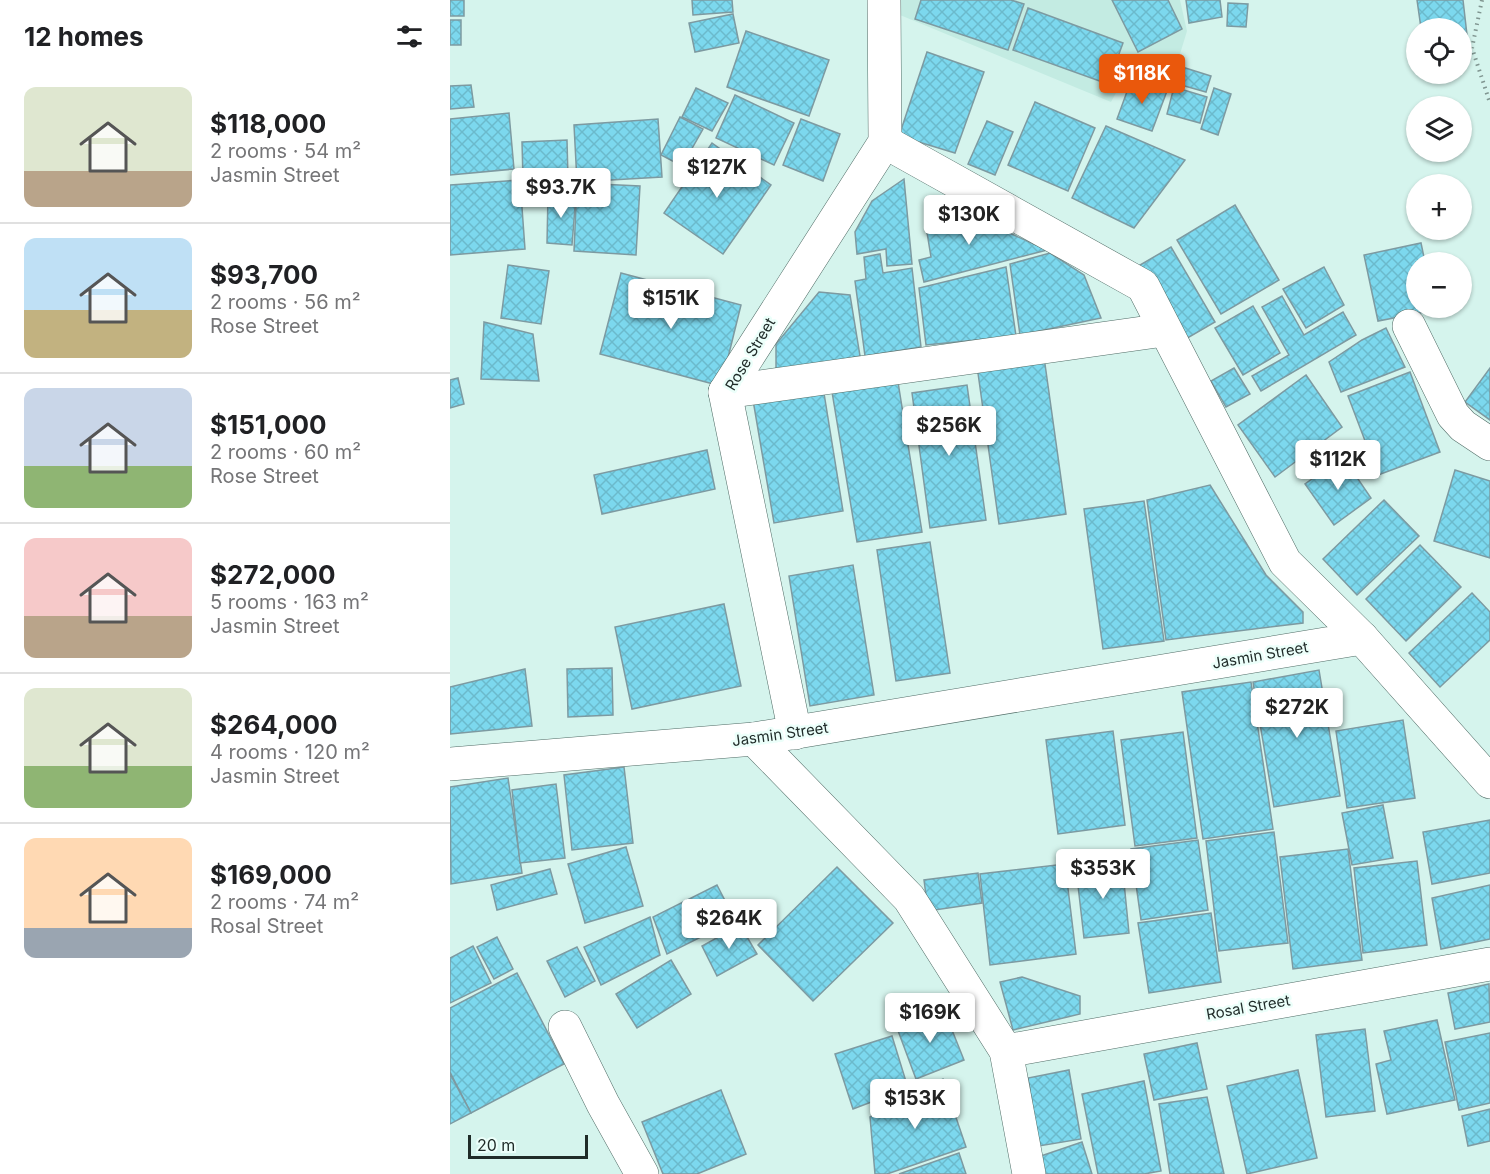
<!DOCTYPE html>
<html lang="en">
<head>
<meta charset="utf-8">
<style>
  :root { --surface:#fff; --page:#f6f6f6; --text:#202124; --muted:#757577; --line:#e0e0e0; --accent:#ea580c }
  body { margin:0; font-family:Inter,sans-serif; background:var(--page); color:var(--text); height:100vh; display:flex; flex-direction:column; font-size:22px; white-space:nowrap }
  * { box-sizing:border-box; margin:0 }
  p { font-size:20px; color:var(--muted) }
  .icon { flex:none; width:33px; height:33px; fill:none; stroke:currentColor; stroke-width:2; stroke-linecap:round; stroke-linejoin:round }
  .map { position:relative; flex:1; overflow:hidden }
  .side { display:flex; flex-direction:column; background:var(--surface); width:450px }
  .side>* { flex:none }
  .fabs { position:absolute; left:956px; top:18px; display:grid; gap:12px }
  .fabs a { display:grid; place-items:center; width:66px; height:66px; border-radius:50%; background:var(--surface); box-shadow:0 2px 4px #0004; font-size:30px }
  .scale { position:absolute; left:18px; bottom:15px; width:120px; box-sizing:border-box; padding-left:6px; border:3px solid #1f2b28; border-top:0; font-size:16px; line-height:21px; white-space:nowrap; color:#1f2b28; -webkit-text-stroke:4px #ecfffa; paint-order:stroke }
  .price { position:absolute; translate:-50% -51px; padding:0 14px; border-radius:6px; background:#fff; color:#222; font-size:20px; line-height:39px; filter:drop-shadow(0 2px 3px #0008) }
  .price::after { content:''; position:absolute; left:50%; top:36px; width:18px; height:14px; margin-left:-9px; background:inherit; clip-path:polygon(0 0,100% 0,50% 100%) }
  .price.on { background:var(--accent); color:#fff }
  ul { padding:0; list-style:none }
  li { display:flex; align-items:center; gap:18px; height:150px; padding:0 24px }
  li+li { border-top:2px solid var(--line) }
  li span { display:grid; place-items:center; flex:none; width:168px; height:120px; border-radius:12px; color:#555 }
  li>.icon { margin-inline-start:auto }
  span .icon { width:72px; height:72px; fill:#fffc; stroke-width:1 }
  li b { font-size:26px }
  h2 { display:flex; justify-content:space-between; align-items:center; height:72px; padding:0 24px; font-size:26px }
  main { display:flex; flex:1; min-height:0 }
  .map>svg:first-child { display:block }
  .built { fill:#c3ebe2 }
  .building { fill:url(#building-cross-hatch); stroke:#7d9aa1; stroke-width:1.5 }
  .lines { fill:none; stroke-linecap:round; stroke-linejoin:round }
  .minor-casing { stroke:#506c66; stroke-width:34 }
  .path { stroke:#809691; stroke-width:4; stroke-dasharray:1.5 4.5; stroke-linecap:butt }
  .minor { stroke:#fff; stroke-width:33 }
  .labels { text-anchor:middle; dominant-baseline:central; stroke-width:5; stroke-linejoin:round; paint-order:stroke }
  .street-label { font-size:15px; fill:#1f2b28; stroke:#ecfffa }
</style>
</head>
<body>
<main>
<section class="side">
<h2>12 homes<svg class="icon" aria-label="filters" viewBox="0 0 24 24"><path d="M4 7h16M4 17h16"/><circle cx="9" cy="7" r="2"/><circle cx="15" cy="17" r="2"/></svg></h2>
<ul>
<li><span style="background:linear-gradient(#dfe7d0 70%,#b9a48a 0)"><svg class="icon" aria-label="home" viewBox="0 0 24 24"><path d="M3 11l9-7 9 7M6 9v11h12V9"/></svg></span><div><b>$118,000</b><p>2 rooms · 54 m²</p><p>Jasmin Street</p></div></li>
<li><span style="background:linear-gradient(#bfe0f5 60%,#c2b280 0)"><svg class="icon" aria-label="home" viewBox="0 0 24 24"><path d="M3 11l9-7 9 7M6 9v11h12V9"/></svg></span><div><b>$93,700</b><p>2 rooms · 56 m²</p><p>Rose Street</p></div></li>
<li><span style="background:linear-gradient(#c9d6e8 65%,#8fb573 0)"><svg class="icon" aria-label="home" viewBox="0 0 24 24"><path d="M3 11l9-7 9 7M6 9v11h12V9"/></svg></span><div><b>$151,000</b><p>2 rooms · 60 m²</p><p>Rose Street</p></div></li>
<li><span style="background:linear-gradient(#f6c9c9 65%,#b9a48a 0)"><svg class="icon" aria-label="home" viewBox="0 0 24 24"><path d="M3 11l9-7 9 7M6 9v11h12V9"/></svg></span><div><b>$272,000</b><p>5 rooms · 163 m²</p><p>Jasmin Street</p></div></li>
<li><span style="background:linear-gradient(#dfe7d0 65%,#8fb573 0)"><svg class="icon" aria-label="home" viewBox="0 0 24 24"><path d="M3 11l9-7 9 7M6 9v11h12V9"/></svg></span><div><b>$264,000</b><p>4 rooms · 120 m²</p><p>Jasmin Street</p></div></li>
<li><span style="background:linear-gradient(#ffd9b3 75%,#9aa5b1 0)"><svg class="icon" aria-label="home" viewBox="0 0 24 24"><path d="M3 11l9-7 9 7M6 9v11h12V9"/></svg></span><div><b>$169,000</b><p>2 rooms · 74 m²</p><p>Rosal Street</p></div></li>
</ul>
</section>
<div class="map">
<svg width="1040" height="1174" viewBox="0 0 1040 1174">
  <defs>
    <pattern id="building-cross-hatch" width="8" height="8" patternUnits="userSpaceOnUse" patternTransform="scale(1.5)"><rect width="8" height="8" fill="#7cd8ee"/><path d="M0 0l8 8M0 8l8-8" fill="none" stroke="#6bbacc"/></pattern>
  </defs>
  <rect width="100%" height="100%" fill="#d5f4ed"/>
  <path class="built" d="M449,0H730L737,31L723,77L678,71L661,102L450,15Z"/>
  <g class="building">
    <rect x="0" y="0" width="14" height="16"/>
    <path d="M242,0H282L283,12L243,15Z"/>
    <path d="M471,0H561L574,4L558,50L465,19Z"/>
    <path d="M662,0H718L732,29L688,52Z"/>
    <path d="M736,0H770L772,17L739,23Z"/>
    <path d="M967,0H1013L1017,35L1011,36V28H971Z"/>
    <path d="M778,3L798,4L796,27L777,26Z"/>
    <path d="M578,8L673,43L658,84L563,50Z"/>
    <path d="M283,14L289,43L245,52L239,23Z"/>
    <rect x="0" y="20" width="11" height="25"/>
    <path d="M296,31L379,60L359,116L277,87Z"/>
    <path d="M477,52L534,72L505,153L449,136Z"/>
    <path d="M729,66L761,76L756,92L724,83Z"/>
    <path d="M682,78L717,91L702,131L667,119Z"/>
    <path d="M21,85L24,107L0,109V86Z"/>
    <path d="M724,87L757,97L750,123L717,114Z"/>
    <path d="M246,88L278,103L262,131L232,117Z"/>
    <path d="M764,88L781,94L768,135L751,129Z"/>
    <path d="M285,95L344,123L324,165L266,138Z"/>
    <path d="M585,102L645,128L618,191L558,165Z"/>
    <path d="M59,113L64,169L0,175V119Z"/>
    <path d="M230,117L253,129L232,166L211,155Z"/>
    <path d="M208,119L212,177L127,182L124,125Z"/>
    <path d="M351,119L390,134L373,181L333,165Z"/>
    <path d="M537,121L563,132L545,175L518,164Z"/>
    <path d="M656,126L735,160L684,228L622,198Z"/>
    <path d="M117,140L118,178L73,179L72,142Z"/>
    <path d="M262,143L321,185L273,254L214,213Z"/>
    <path d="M454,179L462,264L437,266L436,249L407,254L405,232L422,201Z"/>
    <path d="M70,180L75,249L0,255V185Z"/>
    <path d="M127,183L190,186L186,255L124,251Z"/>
    <path d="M98,194L126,195L122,245L97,243Z"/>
    <path d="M785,205L829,280L771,314L727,240Z"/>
    <path d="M515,213L597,250L474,282L469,260L481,257L475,220Z"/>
    <path d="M971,243L975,262H966V308H984L985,310L928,321L914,255Z"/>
    <path d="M721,247L765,322L734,340L690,265Z"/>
    <path d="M600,253L634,275L651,318L570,335L560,264Z"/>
    <path d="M430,254L433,273L462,268L471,347L415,356L405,281L416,279L414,257Z"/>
    <path d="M58,265L99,271L91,324L51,318Z"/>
    <path d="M556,267L566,336L476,345L469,288Z"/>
    <path d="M874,267L894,305L856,328L833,289Z"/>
    <path d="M171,273L291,305L271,386L150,354Z"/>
    <path d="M369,292L400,295L410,356L326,373V344Z"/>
    <path d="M832,296L854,335L893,312L906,335L811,391L802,376L839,355L812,307Z"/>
    <path d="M803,306L830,353L793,375L765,328Z"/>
    <path d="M34,322L83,334L89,381L31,379Z"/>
    <path d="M936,328L955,367L891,392L879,362L912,340Z"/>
    <path d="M594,357L616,514L549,524L527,366Z"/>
    <path d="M784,368L800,394L776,407L761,381Z"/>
    <path d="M1040,368V420L1015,402Z"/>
    <path d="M960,372L990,452L928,475L898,396Z"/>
    <path d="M856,375L892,427L825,477L788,425Z"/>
    <path d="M8,378L14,404L0,408V380Z"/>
    <path d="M448,382L472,532L407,542L382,392Z"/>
    <path d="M517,385L536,520L480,528L462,393Z"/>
    <path d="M373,387L393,511L324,523L303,400Z"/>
    <path d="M257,450L265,489L152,514L144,475Z"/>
    <path d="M893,457L921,498L884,525L855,484Z"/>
    <path d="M1005,470L1040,481V558L984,541Z"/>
    <path d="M760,485L816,575L853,612V623L716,640L697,500Z"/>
    <path d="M934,500L969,536L907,595L873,559Z"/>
    <path d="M694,501L714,641L653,649L634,509Z"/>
    <path d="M480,542L500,673L446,681L427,550Z"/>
    <path d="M970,545L1011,587L956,641L916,599Z"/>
    <path d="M403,565L424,695L360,706L339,576Z"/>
    <path d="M1022,593L1040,612V640L990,687L959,653Z"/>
    <path d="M274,604L291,686L182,709L165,627Z"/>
    <path d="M162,668L163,715L118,717L117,669Z"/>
    <path d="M75,669L82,726L0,734V687Z"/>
    <path d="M869,670L890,796L824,807L803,682Z"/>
    <path d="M801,682L823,829L753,839L732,692Z"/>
    <path d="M953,720L965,798L897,808L886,731Z"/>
    <path d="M663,731L675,825L608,834L596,740Z"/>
    <path d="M733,732L747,838L685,846L671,740Z"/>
    <path d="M174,767L183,843L122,850L114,775Z"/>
    <path d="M58,778L72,873L1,884L0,787Z"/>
    <path d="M106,784L115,858L70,863L62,790Z"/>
    <path d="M933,805L943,858L902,865L892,813Z"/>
    <path d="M1040,820V873L982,884L973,832Z"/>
    <path d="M824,832L838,943L769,951L756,841Z"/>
    <path d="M748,840L758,910L691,920L681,849Z"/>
    <path d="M176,847L193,906L135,923L118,864Z"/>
    <path d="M898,849L912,960L843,969L830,857Z"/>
    <path d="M967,861L977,945L913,953L904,868Z"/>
    <path d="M672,862L679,933L634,938L626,868Z"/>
    <path d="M615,864L626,954L540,965L530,874Z"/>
    <path d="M387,867L443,923L363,1001L308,945Z"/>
    <path d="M100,869L107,894L47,910L41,885Z"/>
    <path d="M528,873L532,903L478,911L474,880Z"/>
    <path d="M267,885L285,920L217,954L203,917Z"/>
    <path d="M1040,885V939L991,949L982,898Z"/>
    <path d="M761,913L771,982L699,993L688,923Z"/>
    <path d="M200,917L210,955L151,985L134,947Z"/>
    <path d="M290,925L307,954L267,976L252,946Z"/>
    <path d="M47,937L63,969L44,979L27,947Z"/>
    <path d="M23,946L41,983L0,1003V958Z"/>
    <path d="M127,947L145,981L115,997L97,961Z"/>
    <path d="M221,960L241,994L187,1028L166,994Z"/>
    <path d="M67,973L114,1064L21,1113L0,1072V1008Z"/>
    <path d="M572,977L630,996V1014L563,1030L550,982Z"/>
    <path d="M1039,984L1040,1022L1005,1029L998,993Z"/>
    <path d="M494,1010L514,1060L466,1079L447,1028Z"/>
    <path d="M987,1020L1005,1100L937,1114L926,1064L941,1060L934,1031Z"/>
    <path d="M915,1029L925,1111L876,1117L866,1035Z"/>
    <path d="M1040,1033V1103L1009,1110L995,1042Z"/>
    <path d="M442,1036L458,1088L403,1109L385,1054Z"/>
    <path d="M747,1043L757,1089L704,1100L694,1054Z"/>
    <path d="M619,1070L631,1139L589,1146L578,1078Z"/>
    <path d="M848,1070L867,1158L797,1174L777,1086Z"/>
    <path d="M0,1074L21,1113L0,1124Z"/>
    <path d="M493,1079L516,1147L437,1174H425L420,1117Z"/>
    <path d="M694,1081L711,1171L694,1174H648L632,1094Z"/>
    <path d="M271,1090L296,1154L247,1174H213L192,1122Z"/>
    <path d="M757,1097L774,1174H720L709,1104Z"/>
    <path d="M1040,1109V1141L1018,1146L1012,1116Z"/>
    <path d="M632,1142L642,1174H590L585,1158Z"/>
    <path d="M509,1153L516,1174H449Z"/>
  </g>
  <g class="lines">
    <defs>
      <g id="minor">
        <path d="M959,326L1003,415L1013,426L1040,444"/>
        <path d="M275,392L714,330"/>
        <path d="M912,638L1040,782"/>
        <path d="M345,733L275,392L435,142L434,0"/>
        <path d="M304,739L459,898L556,1051L579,1174"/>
        <path d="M0,764L304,739L912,638L835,562L693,286L435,142"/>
        <path d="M115,1027L153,1104L192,1174"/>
        <path d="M556,1051L1040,964"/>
      </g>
    </defs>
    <use href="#minor" class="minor-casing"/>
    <path class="path" d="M1032,0L1022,48L1040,103"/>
    <use href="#minor" class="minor"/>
  </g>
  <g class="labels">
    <g class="street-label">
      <text transform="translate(300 354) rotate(-59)">Rose Street</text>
      <text transform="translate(810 655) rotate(-10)">Jasmin Street</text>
      <text transform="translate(330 734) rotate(-8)">Jasmin Street</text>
      <text transform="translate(798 1007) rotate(-10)">Rosal Street</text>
    </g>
  </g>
</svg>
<div class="fabs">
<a><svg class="icon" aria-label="locate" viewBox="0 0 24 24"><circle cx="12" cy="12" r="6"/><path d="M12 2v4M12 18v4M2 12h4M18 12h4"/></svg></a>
<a><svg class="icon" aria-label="layers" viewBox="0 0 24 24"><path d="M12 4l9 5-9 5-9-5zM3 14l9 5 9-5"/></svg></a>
<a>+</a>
<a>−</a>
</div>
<div class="scale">20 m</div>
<b class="price on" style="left:692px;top:105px">$118K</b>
<b class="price" style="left:267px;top:199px">$127K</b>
<b class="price" style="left:111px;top:219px">$93.7K</b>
<b class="price" style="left:519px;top:246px">$130K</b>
<b class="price" style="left:221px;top:330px">$151K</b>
<b class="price" style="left:499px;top:457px">$256K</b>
<b class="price" style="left:888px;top:491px">$112K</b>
<b class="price" style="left:847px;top:739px">$272K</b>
<b class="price" style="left:653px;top:900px">$353K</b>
<b class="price" style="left:279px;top:950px">$264K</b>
<b class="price" style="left:480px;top:1044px">$169K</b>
<b class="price" style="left:465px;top:1130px">$153K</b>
</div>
</main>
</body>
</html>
